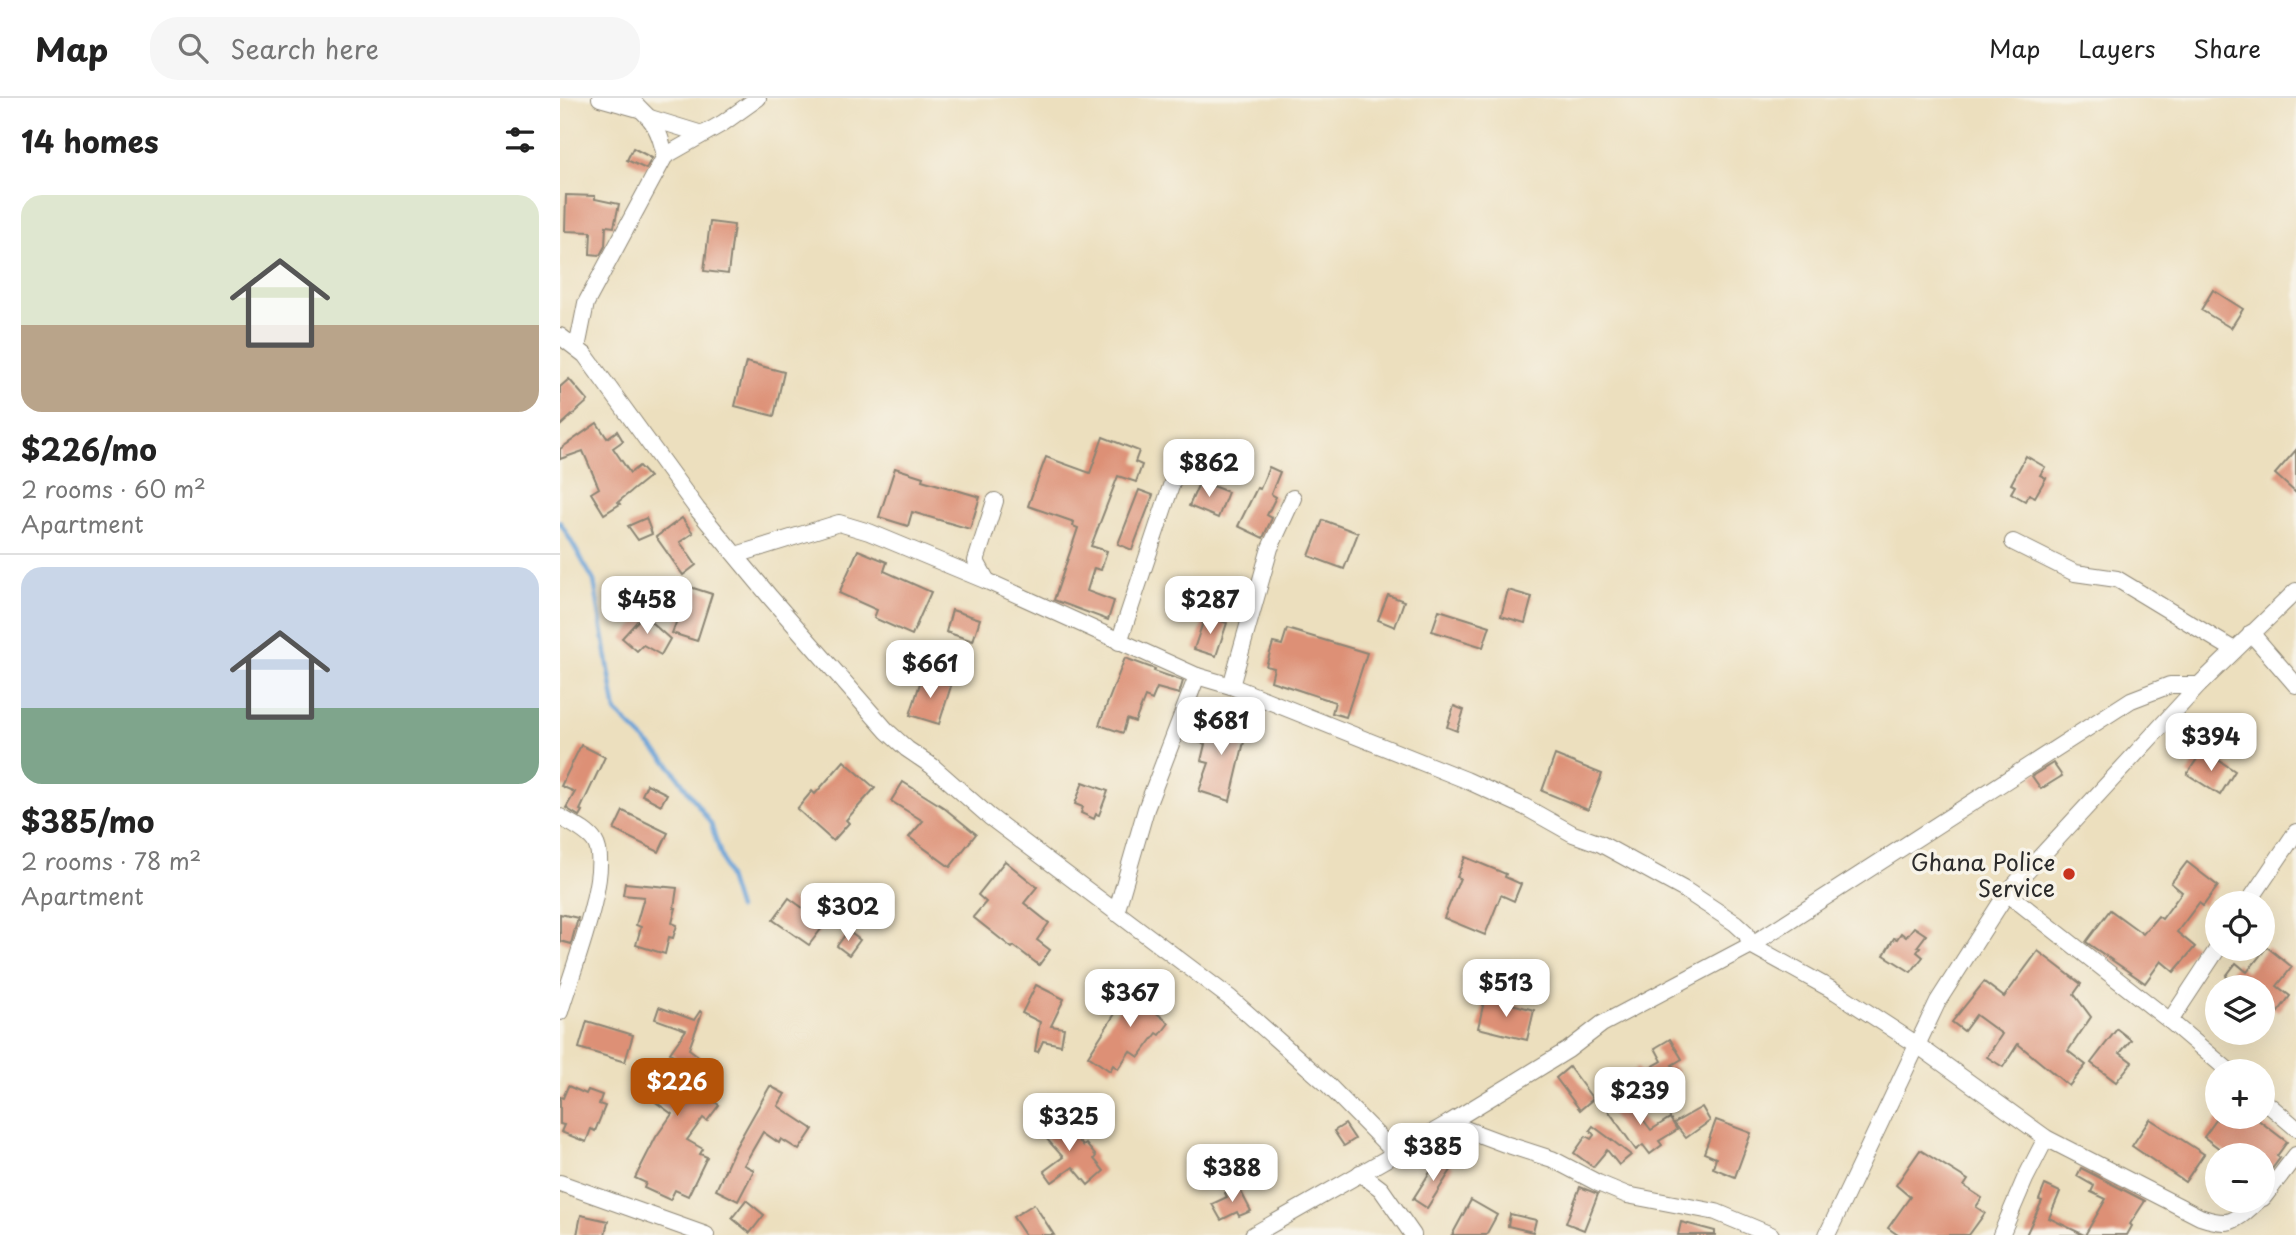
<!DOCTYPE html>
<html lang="en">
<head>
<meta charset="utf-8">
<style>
  :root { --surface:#fff; --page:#f6f6f6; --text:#222; --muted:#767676; --line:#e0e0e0; --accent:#b45309 }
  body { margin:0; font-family:"Playpen Sans",sans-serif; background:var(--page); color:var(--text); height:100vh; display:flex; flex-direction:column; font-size:26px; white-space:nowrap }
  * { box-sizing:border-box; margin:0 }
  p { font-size:23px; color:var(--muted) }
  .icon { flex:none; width:38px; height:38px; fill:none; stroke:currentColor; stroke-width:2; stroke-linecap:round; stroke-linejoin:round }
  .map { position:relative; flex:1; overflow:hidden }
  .panel { display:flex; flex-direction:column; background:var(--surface); width:560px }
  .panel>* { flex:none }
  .fabs { position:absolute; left:1645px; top:793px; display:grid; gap:14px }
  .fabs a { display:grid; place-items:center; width:70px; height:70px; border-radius:50%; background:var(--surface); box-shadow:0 7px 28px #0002; font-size:35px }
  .price { position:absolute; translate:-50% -60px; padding:0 16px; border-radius:14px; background:#fff; color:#222; font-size:23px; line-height:46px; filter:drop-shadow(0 2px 4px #0008) }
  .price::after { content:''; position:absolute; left:50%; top:42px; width:21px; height:16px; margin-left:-10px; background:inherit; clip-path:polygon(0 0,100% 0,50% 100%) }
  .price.active { background:var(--accent); color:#fff }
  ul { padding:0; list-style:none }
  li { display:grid; align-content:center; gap:14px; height:371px; padding:0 21px }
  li+li { border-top:2px solid var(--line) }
  li span { display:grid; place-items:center; height:217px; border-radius:21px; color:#555 }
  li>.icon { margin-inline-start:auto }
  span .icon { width:126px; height:126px; fill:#fffc; stroke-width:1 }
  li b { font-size:30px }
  h2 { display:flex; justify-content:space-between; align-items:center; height:84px; padding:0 21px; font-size:30px }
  header { display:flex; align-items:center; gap:42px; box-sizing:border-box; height:98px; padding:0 35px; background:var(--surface); border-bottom:2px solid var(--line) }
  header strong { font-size:33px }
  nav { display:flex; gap:38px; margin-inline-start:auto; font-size:24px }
  .search { width:490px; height:63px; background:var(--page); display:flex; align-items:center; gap:18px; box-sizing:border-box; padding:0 24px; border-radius:28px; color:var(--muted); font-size:26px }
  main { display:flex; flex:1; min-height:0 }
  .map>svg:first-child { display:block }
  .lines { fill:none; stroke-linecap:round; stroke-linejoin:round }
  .stream { stroke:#67a1d7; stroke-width:4.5 }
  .building { fill:#dd9076 }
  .minor-casing { stroke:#8c8574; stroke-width:18 }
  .minor { stroke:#fff; stroke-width:16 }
  .poi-dot { fill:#c8321e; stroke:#f7f3e8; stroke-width:2.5 }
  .labels { text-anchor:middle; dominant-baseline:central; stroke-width:7; stroke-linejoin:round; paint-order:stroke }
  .poi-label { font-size:23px; fill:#2b2b2b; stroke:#f7f3e8; text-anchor:end }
</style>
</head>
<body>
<header>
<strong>Map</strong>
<div class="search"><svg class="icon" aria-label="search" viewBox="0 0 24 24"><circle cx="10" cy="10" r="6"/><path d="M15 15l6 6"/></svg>Search here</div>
<nav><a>Map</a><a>Layers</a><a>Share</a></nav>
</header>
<main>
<section class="panel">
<h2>14 homes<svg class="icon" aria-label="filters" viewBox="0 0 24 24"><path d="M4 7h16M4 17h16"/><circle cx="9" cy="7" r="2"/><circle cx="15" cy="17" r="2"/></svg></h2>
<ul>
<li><span style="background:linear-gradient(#dfe7d0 60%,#b9a48a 0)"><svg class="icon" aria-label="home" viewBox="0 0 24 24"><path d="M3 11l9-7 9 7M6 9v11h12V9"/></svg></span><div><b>$226/mo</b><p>2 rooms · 60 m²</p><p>Apartment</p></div></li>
<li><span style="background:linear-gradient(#c9d6e8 65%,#7fa58c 0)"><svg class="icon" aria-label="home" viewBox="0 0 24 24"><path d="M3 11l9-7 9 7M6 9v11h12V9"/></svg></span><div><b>$385/mo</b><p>2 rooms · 78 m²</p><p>Apartment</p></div></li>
</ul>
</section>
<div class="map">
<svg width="1736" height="1137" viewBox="0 0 1736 1137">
  <rect width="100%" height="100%" fill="#f7f3e8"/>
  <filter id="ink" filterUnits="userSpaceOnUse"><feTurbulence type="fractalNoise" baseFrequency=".0143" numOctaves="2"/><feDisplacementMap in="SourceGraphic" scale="14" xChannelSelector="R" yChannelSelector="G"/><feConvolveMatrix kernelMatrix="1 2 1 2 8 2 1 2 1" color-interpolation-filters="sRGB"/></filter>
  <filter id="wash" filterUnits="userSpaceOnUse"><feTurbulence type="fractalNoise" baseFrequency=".00686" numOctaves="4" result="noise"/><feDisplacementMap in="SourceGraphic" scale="28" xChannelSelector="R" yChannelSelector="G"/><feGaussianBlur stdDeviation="1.57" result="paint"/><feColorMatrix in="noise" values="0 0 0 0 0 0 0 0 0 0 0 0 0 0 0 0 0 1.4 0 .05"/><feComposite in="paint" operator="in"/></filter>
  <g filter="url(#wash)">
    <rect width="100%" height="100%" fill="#ecdfbe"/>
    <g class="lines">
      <path class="stream" d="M0,424L34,483L56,614L109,666L151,726L178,811"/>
    </g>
    <g id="blocks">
      <g class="building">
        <path d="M73,50L92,60L86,71L67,62Z"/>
        <path d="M6,97L35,98V101L59,106L54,129L46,128L45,148L40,157L30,156L31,134L5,133Z"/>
        <path d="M150,124L174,127L168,176L144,173Z"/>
        <path d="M1653,192L1683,211L1671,230L1641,212Z"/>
        <path d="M186,264L224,274L214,318L175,308Z"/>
        <path d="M9,281L28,303L0,328V289Z"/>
        <path d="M37,325L47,340L57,333L63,343L53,350L70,375L79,368L89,379L58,404L60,406L44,416L31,395L39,390L23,353L0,361V351Z"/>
        <path d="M543,339L579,353L575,364L582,367L576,384L558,378L531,448L547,453L541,472L534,470L527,493L554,503L548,522L494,502L518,430L513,428L514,424L468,408L486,359L530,375Z"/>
        <path d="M1736,352V395L1715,376Z"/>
        <path d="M1466,358L1485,369L1480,377L1486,380L1475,399L1469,396L1465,403L1451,395L1455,388L1451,386Z"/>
        <path d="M709,369L720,374L711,396L716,399L707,417L712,420L703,440L678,428L697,390L700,391Z"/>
        <path d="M335,370L363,379L362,382L420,399L410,431L352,414L348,428L319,419Z"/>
        <path d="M640,383L668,394L658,420L629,408Z"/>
        <path d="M579,392L593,397L572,452L558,446Z"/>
        <path d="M86,420L92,436L78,442L68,428Z"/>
        <path d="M122,420L133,435L120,444L136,467L123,477L96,439Z"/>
        <path d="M763,422L798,435L784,471L749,458Z"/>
        <path d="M298,452L327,464L324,473L371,494L352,537L314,520L317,512L279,495Z"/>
        <path d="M130,489L152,496L137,543L112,535Z"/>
        <path d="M948,492L972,499L965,525L941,518Z"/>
        <path d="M828,497L844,503L835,529L818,522Z"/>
        <path d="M392,512L420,521L413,543L386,534Z"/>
        <path d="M879,512L930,528L923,549L872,533Z"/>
        <path d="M83,517L110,541L101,557L83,547L77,553L62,540Z"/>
        <path d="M645,518L667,525L656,558L634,551Z"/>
        <path d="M727,531L807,555L786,619L772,615L775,604L711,583L714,570L706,568L713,545L722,547Z"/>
        <path d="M565,560L595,571L594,573L623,583L619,596L597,590L592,602L585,599L575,624L567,621L563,635L539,627Z"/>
        <path d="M362,579L391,588L379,626L350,617Z"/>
        <path d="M894,608L904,612L897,633L887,629Z"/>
        <path d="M644,622L687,631L670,703L639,693L649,665L641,663L645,646L638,644Z"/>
        <path d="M21,647L45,659L20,712L22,713L19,718L6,710L15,694L1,688Z"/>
        <path d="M1643,652L1675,673L1660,697L1627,676Z"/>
        <path d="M995,657L1042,676L1028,712L982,693Z"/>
        <path d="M284,663L315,690L286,722L289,725L273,743L237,711L252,693L255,696Z"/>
        <path d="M1493,665L1502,678L1481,691L1472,678Z"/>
        <path d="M343,684L383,709L416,736L390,769L349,739L363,723L331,703Z"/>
        <path d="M523,684L548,693L539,717L536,716L534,721L521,715L523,709L515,706Z"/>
        <path d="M87,686L107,696L101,707L82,697Z"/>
        <path d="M63,713L108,735L99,754L54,732Z"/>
        <path d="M905,759L946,776L945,779L961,786L954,803L941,797L925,837L884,820L900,780L897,779Z"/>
        <path d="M445,763L477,789L464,805L489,825L477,842L490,852L479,867L454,848L452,850L413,819L426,804L418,797Z"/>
        <path d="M1627,764L1658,788L1643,808L1639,805L1617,834L1635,849L1614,874L1601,863L1585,885L1526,844L1550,812L1583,836L1598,818L1602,821L1622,794L1611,785Z"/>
        <path d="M65,785L117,790L114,810H116L112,825L117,827L113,840L109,839L105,856L76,847L81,829L76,827L84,799L63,797Z"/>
        <path d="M229,800L265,826L249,847L213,822Z"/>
        <path d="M0,816L18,820L11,846L0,843Z"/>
        <path d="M1354,829L1366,837L1357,849L1360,850L1357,854L1363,859L1351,874L1324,857L1334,840L1337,841L1341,835L1346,839Z"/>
        <path d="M288,833L300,842L289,857L277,848Z"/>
        <path d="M1707,849L1732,869L1717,888L1730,898L1718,914L1703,902V889H1680L1666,878L1676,865L1687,874Z"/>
        <path d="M1478,853L1521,886L1514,896L1531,919L1508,953L1526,967L1509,988L1458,946L1443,969L1427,959L1442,936L1416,917L1404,933L1392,924L1424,884L1444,899Z"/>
        <path d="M576,883L600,899L593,909L596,911L594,913L609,925L600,937L597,935L579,959L570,953L558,971L553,967L550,973L528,958Z"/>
        <path d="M476,887L504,901L491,928L504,930L501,947L483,943L478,954L475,953L480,924L462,915Z"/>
        <path d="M925,899L974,912L967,942L918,930Z"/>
        <path d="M99,909L134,922L140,913L142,915L129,951L141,960L125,983L159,1007L147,1023L143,1020L127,1042L143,1051L140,1056L147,1059L128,1098L115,1092L110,1102L84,1090L86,1085L75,1080L96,1039L112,1016L86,997L115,958L110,955L126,932L95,921Z"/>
        <path d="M27,923L73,937L65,964L19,950Z"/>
        <path d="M1557,931L1571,942L1560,955L1572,964L1556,984L1531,965Z"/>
        <path d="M1110,941L1122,961L1112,967L1118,973L1081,999L1068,982L1077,969L1081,975L1102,963L1095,950Z"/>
        <path d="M1009,969L1033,1001L1020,1012L996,980Z"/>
        <path d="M8,988L26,996L28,992L42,997L39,1006L45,1008L35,1033L31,1031L26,1044L1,1034L4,1027L0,1026V999L3,1000Z"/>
        <path d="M210,988L225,996L218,1008L253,1031L239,1052L221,1041L219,1045L203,1034L184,1067L194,1072L178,1103L156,1092L175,1050Z"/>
        <path d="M1066,999L1091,1032L1110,1020L1117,1032L1099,1043L1102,1047L1090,1056L1083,1047L1076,1052L1048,1012Z"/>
        <path d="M1142,1009L1150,1023L1126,1040L1114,1025Z"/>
        <path d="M496,1016L523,1048L526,1046L536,1058L534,1061L544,1073L528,1087L513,1069L492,1084L484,1073L503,1059L478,1031Z"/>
        <path d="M1659,1018H1693L1727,1044L1717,1058L1720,1060L1703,1083V1057H1668L1644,1039Z"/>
        <path d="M1590,1021L1644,1056L1625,1084L1572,1048Z"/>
        <path d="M1156,1022L1191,1035L1175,1079L1153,1070L1156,1060L1144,1055Z"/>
        <path d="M785,1026L795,1041L784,1048L774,1033Z"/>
        <path d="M1033,1028L1053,1043L1071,1057L1059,1067L1047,1052L1033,1069L1014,1055L1026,1038L1031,1041L1034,1037L1030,1032Z"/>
        <path d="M1360,1052L1408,1082L1404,1088L1422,1100L1416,1109L1425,1115L1409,1137H1338L1328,1130L1350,1099L1336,1087Z"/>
        <path d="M879,1060L893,1069L867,1110L853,1101Z"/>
        <path d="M701,1067L709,1083L696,1089L689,1072Z"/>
        <path d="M1521,1070L1585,1103L1570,1126L1572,1128L1567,1137H1525L1546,1101L1531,1094L1534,1088L1517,1078Z"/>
        <path d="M1485,1087L1500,1094L1489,1120L1524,1137H1466L1482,1103L1479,1102Z"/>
        <path d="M678,1088L691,1113L679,1118L677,1114L661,1122L652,1106L667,1099L665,1095Z"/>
        <path d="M1020,1089L1038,1096L1024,1132L1006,1125Z"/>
        <path d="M186,1102L204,1117L190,1135L172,1120Z"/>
        <path d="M911,1102L937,1117L926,1137H892Z"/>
        <path d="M474,1106L494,1137H465L453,1119Z"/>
        <path d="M950,1116L976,1122L973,1134L948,1128Z"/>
        <path d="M21,1117L48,1123L45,1137H17Z"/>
        <path d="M1121,1124L1155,1133V1137H1118Z"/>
      </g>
    </g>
  </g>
  <g filter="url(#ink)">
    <use href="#blocks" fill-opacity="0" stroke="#8c8574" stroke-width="2"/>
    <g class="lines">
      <defs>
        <g id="minor">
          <path d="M40,0L79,11"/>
          <path d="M71,0C76,8 84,14 90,21C99,32 102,45 105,58"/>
          <path d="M90,20L142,36"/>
          <path d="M0,238L25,257L137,411L210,499L327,633L347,651L372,668L430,719L670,900L767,986L835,1055"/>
          <path d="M17,250L26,205L105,58L163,25L198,0"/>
          <path d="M1453,444L1515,475L1557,481L1674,552"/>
          <path d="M176,457L279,425L309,434L427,483L637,578L671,588L906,682L965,709L1013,736L1041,746L1125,792L1175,825L1186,835L1191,847L1276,894L1356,946L1486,1040L1640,1119C1672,1130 1675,1123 1699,1102"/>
          <path d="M427,483L416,463L435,403"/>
          <path d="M1691,535L1736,587"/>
          <path d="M559,544L621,358"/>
          <path d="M671,588L710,450L733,400"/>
          <path d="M0,719C12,726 28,733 35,744C53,772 9,881 0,914"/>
          <path d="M1447,795L1610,923L1669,973"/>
          <path d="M1688,805L1736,734"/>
          <path d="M556,815L586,711L637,578"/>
          <path d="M1610,923L1658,850"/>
          <path d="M1703,1002L1736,1030"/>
          <path d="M889,1025L945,1046L992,1061L1038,1085L1067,1097L1156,1114L1211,1137"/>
          <path d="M800,1075L821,1091L853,1137"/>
          <path d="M0,1085L146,1137"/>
          <path d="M1703,1100L1736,1057"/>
          <path d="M693,1137L889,1025L1008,952L1042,926L1191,847L1571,602L1610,587H1639"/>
          <path d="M1267,1137L1378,903L1447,795L1639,587L1736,493"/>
          <path d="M1441,1137L1465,1081L1486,1040"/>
        </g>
      </defs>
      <use href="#minor" class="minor-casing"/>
      <use href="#minor" class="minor"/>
    </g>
  </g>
  <circle class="poi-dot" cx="1509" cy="776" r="7"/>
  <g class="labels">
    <g class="poi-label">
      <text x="1495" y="763">Ghana Police<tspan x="1495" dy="26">Service</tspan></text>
    </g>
  </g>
</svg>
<div class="fabs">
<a><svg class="icon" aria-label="locate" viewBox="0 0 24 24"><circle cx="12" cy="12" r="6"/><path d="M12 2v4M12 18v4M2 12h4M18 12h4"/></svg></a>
<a><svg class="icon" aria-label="layers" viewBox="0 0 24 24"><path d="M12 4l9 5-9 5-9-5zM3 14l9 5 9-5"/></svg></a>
<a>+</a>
<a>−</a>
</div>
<b class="price" style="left:649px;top:401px">$862</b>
<b class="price" style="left:87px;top:538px">$458</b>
<b class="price" style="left:650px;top:538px">$287</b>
<b class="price" style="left:370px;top:602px">$661</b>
<b class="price" style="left:661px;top:659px">$681</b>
<b class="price" style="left:1651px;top:675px">$394</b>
<b class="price" style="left:288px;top:845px">$302</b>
<b class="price" style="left:946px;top:921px">$513</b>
<b class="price" style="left:570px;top:931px">$367</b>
<b class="price active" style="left:117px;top:1020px">$226</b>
<b class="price" style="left:1080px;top:1029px">$239</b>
<b class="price" style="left:509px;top:1055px">$325</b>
<b class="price" style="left:873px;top:1085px">$385</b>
<b class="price" style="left:672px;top:1106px">$388</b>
</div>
</main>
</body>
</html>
